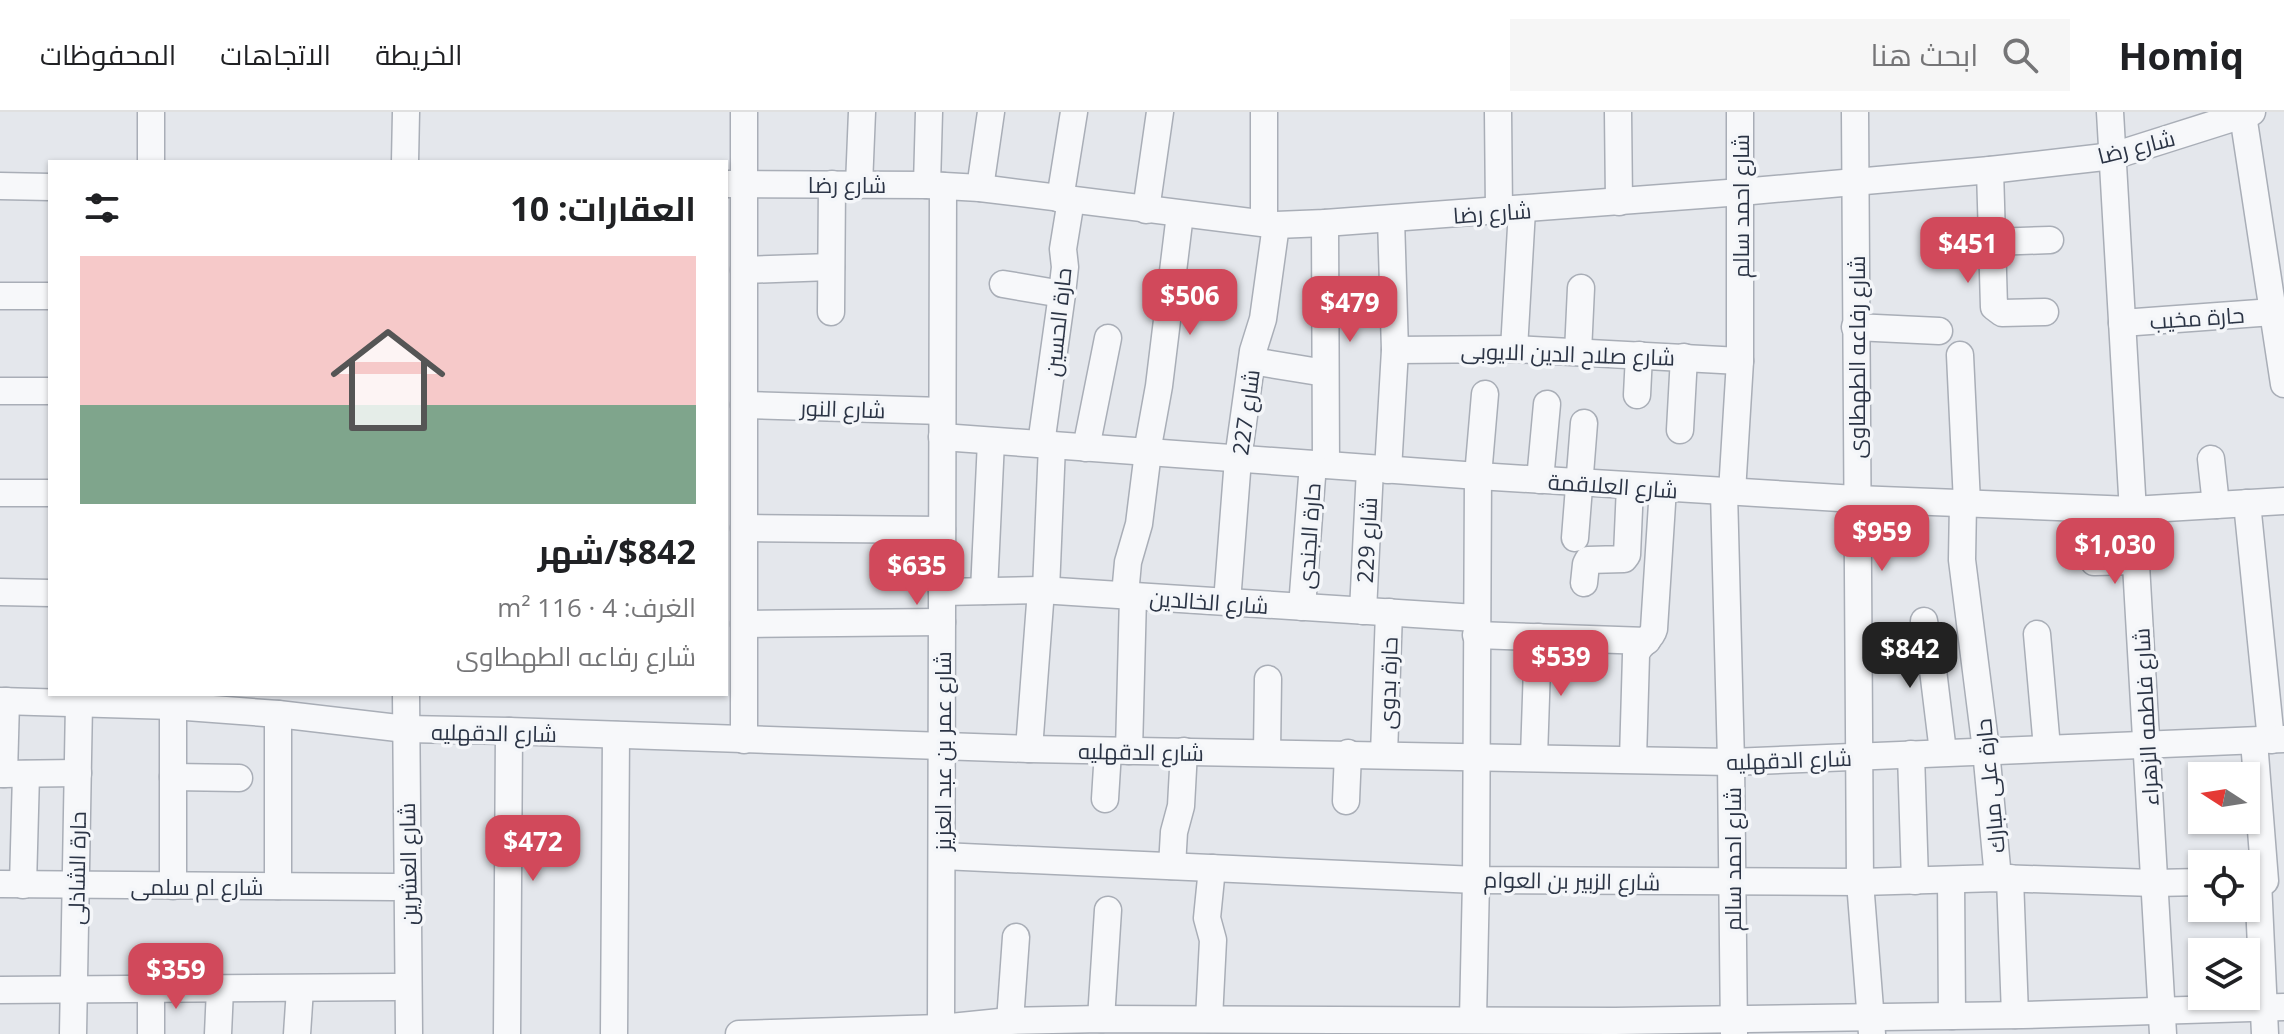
<!DOCTYPE html>
<html lang="ar">
<head>
<meta charset="utf-8">
<style>
  :root { --surface:#fff; --page:#f6f6f6; --text:#202124; --muted:#757577; --line:#e0e0e0; --accent:#d1495b }
  body { margin:0; font-family:"Open Sans",Cairo,sans-serif; background:var(--page); color:var(--text); direction:rtl; height:100vh; display:flex; flex-direction:column; font-size:30px; white-space:nowrap }
  * { box-sizing:border-box; margin:0 }
  p { font-size:26px; color:var(--muted) }
  .icon { flex:none; width:44px; height:44px; fill:none; stroke:currentColor; stroke-width:2; stroke-linecap:round; stroke-linejoin:round }
  .map { position:relative; flex:1; overflow:hidden; direction:ltr }
  .drawer { position:absolute; left:48px; top:48px; width:680px; height:536px; display:flex; flex-direction:column; background:var(--surface); border-radius:0px; box-shadow:0 2px 6px #0004; direction:rtl }
  .drawer>* { flex:none }
  .needle { width:52px; rotate:282deg }
  .buttons { position:absolute; left:2188px; top:650px; display:grid; gap:16px }
  .buttons a { display:grid; place-items:center; width:72px; height:72px; border-radius:0px; background:var(--surface); box-shadow:0 2px 6px #0004; font-size:40px }
  .price { position:absolute; translate:-50% -68px; padding:0 18px; border-radius:16px; background:var(--accent); color:#fff; font-size:26px; line-height:52px; filter:drop-shadow(0 2px 4px #0008) }
  .price::after { content:''; position:absolute; left:50%; top:48px; width:24px; height:18px; margin-left:-12px; background:inherit; clip-path:polygon(0 0,100% 0,50% 100%) }
  .price.on { background:#222; color:#fff }
  ul { padding:0; list-style:none }
  li { display:grid; align-content:center; gap:16px; height:424px; padding:0 32px }
  li span { display:grid; place-items:center; height:248px; border-radius:0px; color:#555 }
  li>.icon { margin-inline-start:auto }
  span .icon { width:144px; height:144px; fill:#fffc; stroke-width:1 }
  li b { font-size:34px }
  h2 { display:flex; justify-content:space-between; align-items:center; height:96px; padding:0 32px; font-size:34px }
  header { display:flex; align-items:center; gap:48px; box-sizing:border-box; height:112px; padding:0 40px; background:var(--surface); border-bottom:2px solid var(--line) }
  header strong { font-size:38px }
  nav { display:flex; gap:44px; margin-inline-start:auto; font-size:28px }
  .search { width:560px; height:72px; background:var(--page); display:flex; align-items:center; gap:20px; box-sizing:border-box; padding:0 28px; border-radius:0px; color:var(--muted); font-size:30px }
  .map>svg:first-child { display:block }
  .lines { fill:none; stroke-linecap:round; stroke-linejoin:round }
  .minor-casing { stroke:#a9aeb7; stroke-width:29 }
  .minor { stroke:#f7f8fa; stroke-width:26 }
  .labels { text-anchor:middle; dominant-baseline:central; stroke-width:7; stroke-linejoin:round; paint-order:stroke }
  .street-label { font-size:22px; fill:#2b3445; stroke:#f4f6f9 }
</style>
</head>
<body>
<header>
<strong>Homiq</strong>
<div class="search"><svg class="icon" aria-label="search" viewBox="0 0 24 24"><circle cx="10" cy="10" r="6"/><path d="M15 15l6 6"/></svg>ابحث هنا</div>
<nav><a>الخريطة</a><a>الاتجاهات</a><a>المحفوظات</a></nav>
</header>
<div class="map">
<svg width="2284" height="922" viewBox="0 0 2284 922">
  <rect width="100%" height="100%" fill="#e4e7ec"/>
  <g class="lines">
    <defs>
      <g id="minor">
        <path d="M744,0V628"/>
        <path d="M1264,0V111"/>
        <path d="M1498,0L1499,99"/>
        <path d="M1618,0L1619,90"/>
        <path d="M1855,0L1860,770L1872,922"/>
        <path d="M2110,0L2163,922"/>
        <path d="M2243,3L2284,272"/>
        <path d="M151,50V0"/>
        <path d="M405,50L406,0"/>
        <path d="M1990,58L1994,195L2002,201L2045,200"/>
        <path d="M726,72L927,73L980,76L1276,113L1325,111L1741,80L1990,58L2113,44L2252,0"/>
        <path d="M859,73L862,0"/>
        <path d="M927,73L929,0"/>
        <path d="M0,74L50,75"/>
        <path d="M980,76L991,0"/>
        <path d="M1060,87L1074,0"/>
        <path d="M1146,98L1160,0"/>
        <path d="M1325,111L1326,353"/>
        <path d="M1992,130L2050,128"/>
        <path d="M744,158L831,155"/>
        <path d="M1003,172L1062,182"/>
        <path d="M0,184H50"/>
        <path d="M831,200L832,72"/>
        <path d="M2122,211L2273,200"/>
        <path d="M1855,215L1939,219"/>
        <path d="M1514,237L1522,98"/>
        <path d="M1395,238L1514,237L1740,249"/>
        <path d="M1578,240L1581,176"/>
        <path d="M1960,243L1967,391"/>
        <path d="M1252,249L1325,261"/>
        <path d="M0,279H50"/>
        <path d="M1637,283L1639,243"/>
        <path d="M744,293L942,299"/>
        <path d="M1680,318L1684,245"/>
        <path d="M942,325L1478,364L1856,387L2132,398L2284,389"/>
        <path d="M1041,332L1062,182L1065,155L1063,137L1071,88"/>
        <path d="M1086,336L1108,226"/>
        <path d="M1147,340L1159,274L1180,102"/>
        <path d="M2211,347L2216,393"/>
        <path d="M1388,358L1395,238L1391,107"/>
        <path d="M1540,368L1547,292"/>
        <path d="M1724,380L1731,650L1734,922"/>
        <path d="M1732,380L1740,249V0"/>
        <path d="M0,381H50"/>
        <path d="M1963,391L1962,448L1986,638L1998,766"/>
        <path d="M2247,391L2271,628"/>
        <path d="M744,416L942,418"/>
        <path d="M1575,426L1584,311"/>
        <path d="M2094,450L2135,449"/>
        <path d="M1584,471L1586,452L1588,448L1624,447L1627,443L1630,374"/>
        <path d="M1046,478L1052,333"/>
        <path d="M984,479L991,329"/>
        <path d="M0,480L50,481"/>
        <path d="M942,480L1041,478L1476,506"/>
        <path d="M1125,483L1128,450L1139,412L1148,340"/>
        <path d="M1227,490L1238,347L1253,239L1263,207L1276,113"/>
        <path d="M1302,495L1313,352"/>
        <path d="M1363,499L1370,357"/>
        <path d="M1924,509L1933,558L1943,640"/>
        <path d="M744,512L942,510"/>
        <path d="M2037,522L2047,636"/>
        <path d="M1476,523L1647,529"/>
        <path d="M406,582L409,922"/>
        <path d="M0,589L173,594L278,602L406,617L509,619L1029,637L1731,650L2284,627"/>
        <path d="M278,602V774"/>
        <path d="M2254,629L2265,769"/>
        <path d="M1029,637L1041,478"/>
        <path d="M1129,639L1133,484"/>
        <path d="M1267,640L1268,567"/>
        <path d="M1384,642L1389,500"/>
        <path d="M1911,642L1915,769"/>
        <path d="M1534,645L1538,525"/>
        <path d="M1633,647L1636,543C1639,531 1651,529 1654,517L1663,376"/>
        <path d="M0,662L78,661"/>
        <path d="M4,662L6,589"/>
        <path d="M173,665L239,666"/>
        <path d="M1105,687L1108,639"/>
        <path d="M1346,689L1348,641"/>
        <path d="M942,744L1476,768L1860,770L1998,766L2154,771L2202,770"/>
        <path d="M1172,754L1174,720L1181,694L1184,639"/>
        <path d="M2010,766L2015,903"/>
        <path d="M1951,768L1952,904"/>
        <path d="M2258,769L2265,922"/>
        <path d="M0,772L394,775"/>
        <path d="M23,773L26,662"/>
        <path d="M173,774V594"/>
        <path d="M151,877V922"/>
        <path d="M0,878L395,875"/>
        <path d="M1101,907L1108,798"/>
        <path d="M1209,907L1213,828L1207,806L1212,756"/>
        <path d="M1473,907L1476,768L1478,364L1485,282"/>
        <path d="M1010,909L1016,825"/>
        <path d="M941,916L943,74"/>
        <path d="M73,922L79,591"/>
        <path d="M218,922L220,877"/>
        <path d="M297,922L300,877"/>
        <path d="M507,922L509,619"/>
        <path d="M614,922L616,623"/>
        <path d="M739,922L941,916L1010,909L1101,907L1615,909L2022,903L2284,895"/>
      </g>
    </defs>
    <use href="#minor" class="minor-casing"/>
    <use href="#minor" class="minor"/>
  </g>
  <g class="labels">
    <g class="street-label">
      <text transform="translate(2136 34) rotate(-14)">شارع رضا</text>
      <text x="847" y="72">شارع رضا</text>
      <text transform="translate(1740 94) rotate(-90)">شارع احمد سالم</text>
      <text transform="translate(1492 100) rotate(-4)">شارع رضا</text>
      <text transform="translate(2197 205) rotate(-4)">حارة مخيب</text>
      <text transform="translate(1057 210) rotate(-84)">حارة الحسين</text>
      <text transform="translate(1568 241) rotate(2)">شارع صلاح الدين الايوبى</text>
      <text transform="translate(1856 245) rotate(-90)">شارع رفاعه الطهطاوى</text>
      <text transform="translate(843 296) rotate(2)">شارع النور</text>
      <text transform="translate(1245 300) rotate(-82)">شارع 227</text>
      <text transform="translate(1613 373) rotate(4)">شارع العلاقمة</text>
      <text transform="translate(1308 424) rotate(-86)">حارة الجندى</text>
      <text transform="translate(1366 428) rotate(-87)">شارع 229</text>
      <text transform="translate(1209 489) rotate(4)">شارع الخالدين</text>
      <text transform="translate(1387 571) rotate(-88)">حارة بدوى</text>
      <text transform="translate(2145 605) rotate(-93)">شارع فاطمه الزهراء</text>
      <text transform="translate(494 620) rotate(1)">شارع الدقهليه</text>
      <text transform="translate(942 639) rotate(-90)">شارع عمر بن عبد العزيز</text>
      <text transform="translate(1141 639) rotate(1)">شارع الدقهليه</text>
      <text transform="translate(1789 647) rotate(-2)">شارع الدقهليه</text>
      <text transform="translate(1989 674) rotate(-96)">حارة على مبارك</text>
      <text transform="translate(1732 747) rotate(-90)">شارع احمد سالم</text>
      <text transform="translate(407 752) rotate(-91)">شارع العشرين</text>
      <text transform="translate(76 756) rotate(-89)">حارة الشاذلى</text>
      <text transform="translate(1572 768) rotate(1)">شارع الزبير بن العوام</text>
      <text x="197" y="774">شارع ام سلمى</text>
    </g>
  </g>
</svg>
<div class="buttons">
<a><svg class="needle" viewBox="-14 -14 28 28"><path d="M0-13l5 13h-10z" fill="#e53935"/><path d="M0 13l5-13h-10z" fill="#757577"/></svg></a>
<a><svg class="icon" aria-label="locate" viewBox="0 0 24 24"><circle cx="12" cy="12" r="6"/><path d="M12 2v4M12 18v4M2 12h4M18 12h4"/></svg></a>
<a><svg class="icon" aria-label="layers" viewBox="0 0 24 24"><path d="M12 4l9 5-9 5-9-5zM3 14l9 5 9-5"/></svg></a>
</div>
<b class="price" style="left:1968px;top:173px">$451</b>
<b class="price" style="left:1190px;top:225px">$506</b>
<b class="price" style="left:1350px;top:232px">$479</b>
<b class="price" style="left:1882px;top:461px">$959</b>
<b class="price" style="left:2115px;top:474px">$1,030</b>
<b class="price" style="left:917px;top:495px">$635</b>
<b class="price on" style="left:1910px;top:578px">$842</b>
<b class="price" style="left:1561px;top:586px">$539</b>
<b class="price" style="left:533px;top:771px">$472</b>
<b class="price" style="left:176px;top:899px">$359</b>
<section class="drawer">
<h2>العقارات: 10<svg class="icon" aria-label="filters" viewBox="0 0 24 24"><path d="M4 7h16M4 17h16"/><circle cx="9" cy="7" r="2"/><circle cx="15" cy="17" r="2"/></svg></h2>
<ul>
<li><span style="background:linear-gradient(#f6c9c9 60%,#7fa58c 0)"><svg class="icon" aria-label="home" viewBox="0 0 24 24"><path d="M3 11l9-7 9 7M6 9v11h12V9"/></svg></span><div><b>$842/شهر</b><p>الغرف: 4 · 116 m²</p><p>شارع رفاعه الطهطاوى</p></div></li>
</ul>
</section>
</div>
</body>
</html>
